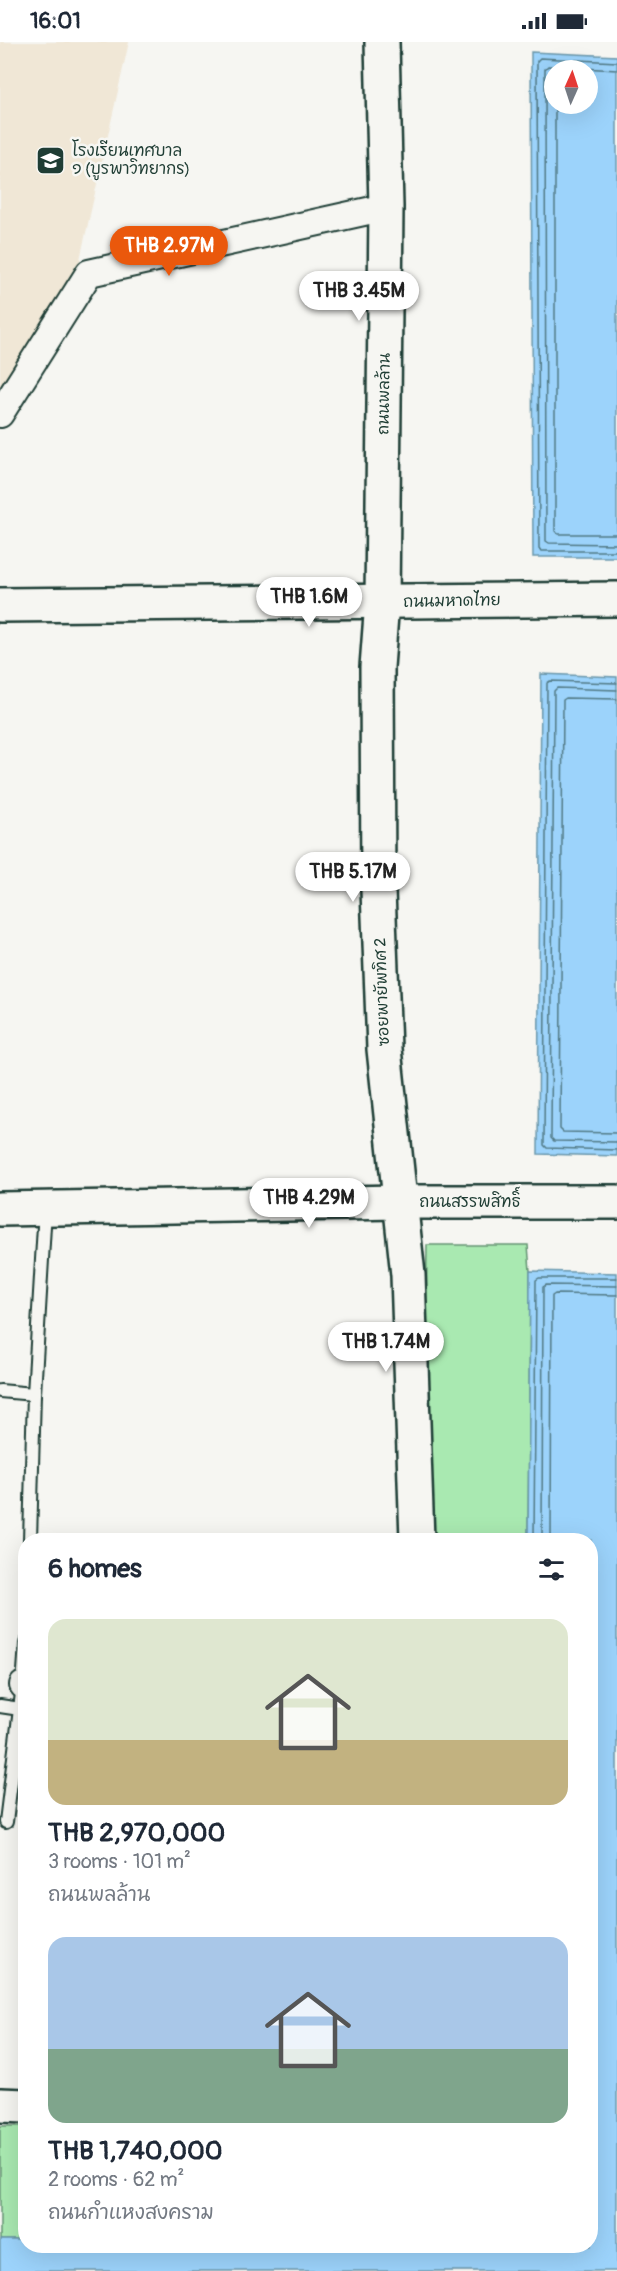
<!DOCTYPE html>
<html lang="en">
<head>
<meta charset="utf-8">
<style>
  :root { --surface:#fff; --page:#f2f2f3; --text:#1f2937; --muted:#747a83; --accent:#ea580c }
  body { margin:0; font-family:Pangolin,"Playpen Sans Thai",sans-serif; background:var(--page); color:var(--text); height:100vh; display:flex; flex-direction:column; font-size:22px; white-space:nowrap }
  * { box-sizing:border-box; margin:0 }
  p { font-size:20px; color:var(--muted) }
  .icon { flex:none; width:33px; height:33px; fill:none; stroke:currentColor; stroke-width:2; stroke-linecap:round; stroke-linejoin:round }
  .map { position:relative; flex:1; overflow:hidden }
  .drawer { position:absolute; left:18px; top:1491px; width:580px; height:720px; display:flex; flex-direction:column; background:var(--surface); border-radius:24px; box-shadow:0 6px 24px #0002 }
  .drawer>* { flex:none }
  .needle { width:39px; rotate:3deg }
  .buttons { position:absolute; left:544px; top:18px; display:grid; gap:12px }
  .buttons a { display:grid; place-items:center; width:54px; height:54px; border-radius:50%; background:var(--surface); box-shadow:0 6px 24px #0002; font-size:30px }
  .price { position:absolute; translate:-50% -51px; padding:0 14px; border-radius:21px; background:#fff; color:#222; font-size:20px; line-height:39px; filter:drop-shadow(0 2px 3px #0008) }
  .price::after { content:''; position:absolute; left:50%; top:36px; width:18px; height:14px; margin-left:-9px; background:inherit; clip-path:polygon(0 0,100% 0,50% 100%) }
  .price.on { background:var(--accent); color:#fff }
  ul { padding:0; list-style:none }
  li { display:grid; align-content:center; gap:12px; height:318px; padding:0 30px }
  li span { display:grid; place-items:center; height:186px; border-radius:18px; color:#555 }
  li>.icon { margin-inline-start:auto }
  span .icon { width:108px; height:108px; fill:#fffc; stroke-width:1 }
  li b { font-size:26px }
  h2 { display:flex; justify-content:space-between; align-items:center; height:72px; padding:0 30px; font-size:26px }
  .status { display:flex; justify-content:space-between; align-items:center; height:42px; padding:0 30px; background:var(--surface); direction:ltr }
  .status svg { height:16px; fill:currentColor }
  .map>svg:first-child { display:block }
  .built { fill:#f0e7d6 }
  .green { fill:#a9e9b1; stroke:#649372; stroke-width:1.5 }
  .water { fill:#9cd3fb; stroke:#6a97ab; stroke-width:1.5; fill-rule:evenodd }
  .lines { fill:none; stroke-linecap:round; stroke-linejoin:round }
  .shore { stroke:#517984; stroke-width:1.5 }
  .lane-casing { stroke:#1f3d34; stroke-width:16 }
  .street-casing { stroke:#1f3d34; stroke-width:30 }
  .secondary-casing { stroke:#1f3d34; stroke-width:38 }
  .lane { stroke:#f6f6f2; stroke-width:12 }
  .street { stroke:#f6f6f2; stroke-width:26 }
  .secondary { stroke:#f6f6f2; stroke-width:33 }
  .labels { text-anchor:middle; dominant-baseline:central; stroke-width:5; stroke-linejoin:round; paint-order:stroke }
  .poi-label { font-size:16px; fill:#1f3d34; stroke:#f6f6f2; text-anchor:start }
  .street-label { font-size:16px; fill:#1f3d34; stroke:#f6f6f2 }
</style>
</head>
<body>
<div class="status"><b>16:01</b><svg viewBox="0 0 49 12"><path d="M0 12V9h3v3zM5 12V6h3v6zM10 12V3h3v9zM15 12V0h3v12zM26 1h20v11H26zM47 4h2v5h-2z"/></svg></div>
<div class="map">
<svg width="617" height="2229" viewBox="0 0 617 2229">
  <rect width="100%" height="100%" fill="#f6f6f2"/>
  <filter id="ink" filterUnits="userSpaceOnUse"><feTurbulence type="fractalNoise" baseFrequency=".0167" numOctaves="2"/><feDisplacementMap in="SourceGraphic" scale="12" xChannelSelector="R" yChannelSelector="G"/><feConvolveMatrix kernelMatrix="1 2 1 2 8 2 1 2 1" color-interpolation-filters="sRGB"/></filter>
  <g filter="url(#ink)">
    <path class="built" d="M0,0H129L76,235L0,355Z"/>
    <g class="green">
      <path d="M427,1203H528L530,1229L528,1498H424Z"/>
      <rect x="0" y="2084" width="25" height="114"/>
    </g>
    <g class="water">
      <path d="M531,10L617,14V515H533ZM555,28H588V62H555Z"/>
      <path d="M541,632L617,635V1114L538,1112Z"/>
      <path d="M530,1229L617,1231V2229H0V2198H25L26,2204H591V1498H528Z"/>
    </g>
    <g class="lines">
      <g class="shore">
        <path d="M617,20L540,16L537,19L539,506L541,509H617"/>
        <path d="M617,28L548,24L545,27L546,499L549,501L617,502"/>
        <path d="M555,34V489L558,492H617"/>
        <path d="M617,641L550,639L547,641L544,1103L547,1106L617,1108"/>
        <path d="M617,648L557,646L554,649L551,1096L554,1099L617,1100"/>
        <path d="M617,657L566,656L563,658L560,1087L563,1090L617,1091"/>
        <path d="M534,1498L536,1238L539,1236H617"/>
        <path d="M542,1498L543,1245L546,1243L617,1244"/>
        <path d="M551,1498L552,1254L555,1252L617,1253"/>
      </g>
      <defs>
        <g id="lane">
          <path d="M0,1349L34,1352"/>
          <path d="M30,1498L34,1352L45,1167"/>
          <path d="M0,1664L20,1667"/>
          <path d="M6,1780L23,1643L26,1601"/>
        </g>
        <g id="street">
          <path d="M0,372L89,231L386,165"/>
          <path d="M23,1643H26"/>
        </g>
        <g id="secondary">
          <path d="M382,0L386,165L382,560L377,625L378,848L384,1007L408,1233L417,1498"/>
          <path d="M0,563L617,557"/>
          <path d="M0,1167L399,1160H617"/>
          <path d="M0,2063L26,2064"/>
        </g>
      </defs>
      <use href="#lane" class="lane-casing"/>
      <use href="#street" class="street-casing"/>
      <use href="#secondary" class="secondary-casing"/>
      <use href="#lane" class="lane"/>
      <use href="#street" class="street"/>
      <use href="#secondary" class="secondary"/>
    </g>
  </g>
  <defs>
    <symbol id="school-square" viewBox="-11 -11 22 22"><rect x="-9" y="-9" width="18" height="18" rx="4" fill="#1f3d34" stroke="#f6f6f2"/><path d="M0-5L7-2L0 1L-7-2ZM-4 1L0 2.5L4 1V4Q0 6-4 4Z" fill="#fff"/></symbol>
  </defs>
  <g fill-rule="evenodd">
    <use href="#school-square" x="34" y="102" width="33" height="33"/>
  </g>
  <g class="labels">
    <g class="poi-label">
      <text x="72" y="109">โรงเรียนเทศบาล<tspan x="72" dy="18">๑ (บูรพาวิทยากร)</tspan></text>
    </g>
    <g class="street-label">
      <text transform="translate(384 352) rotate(-89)">ถนนพลล้าน</text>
      <text transform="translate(452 559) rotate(-1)">ถนนมหาดไทย</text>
      <text transform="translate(382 950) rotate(-92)">ซอยพายัพทิศ 2</text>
      <text x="470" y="1160">ถนนสรรพสิทธิ์</text>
    </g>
  </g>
</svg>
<div class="buttons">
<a><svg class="needle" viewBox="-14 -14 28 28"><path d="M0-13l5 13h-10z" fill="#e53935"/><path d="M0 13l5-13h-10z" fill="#747a83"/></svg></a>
</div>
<b class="price on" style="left:169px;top:235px">THB 2.97M</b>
<b class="price" style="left:359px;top:280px">THB 3.45M</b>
<b class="price" style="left:309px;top:586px">THB 1.6M</b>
<b class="price" style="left:353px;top:861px">THB 5.17M</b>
<b class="price" style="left:309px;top:1187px">THB 4.29M</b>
<b class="price" style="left:386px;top:1331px">THB 1.74M</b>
<section class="drawer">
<h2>6 homes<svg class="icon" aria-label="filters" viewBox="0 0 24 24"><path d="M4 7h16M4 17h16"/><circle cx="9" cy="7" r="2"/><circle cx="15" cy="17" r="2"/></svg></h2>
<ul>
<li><span style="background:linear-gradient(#dfe7d0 65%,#c2b280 0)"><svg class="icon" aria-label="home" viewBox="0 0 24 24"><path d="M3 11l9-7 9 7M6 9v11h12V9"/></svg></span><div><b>THB 2,970,000</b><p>3 rooms · 101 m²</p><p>ถนนพลล้าน</p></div></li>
<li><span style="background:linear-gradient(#a9c7e8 60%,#7fa58c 0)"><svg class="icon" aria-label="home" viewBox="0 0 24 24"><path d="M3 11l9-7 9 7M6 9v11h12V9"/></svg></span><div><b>THB 1,740,000</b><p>2 rooms · 62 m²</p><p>ถนนกำแหงสงคราม</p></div></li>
</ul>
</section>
</div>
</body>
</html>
